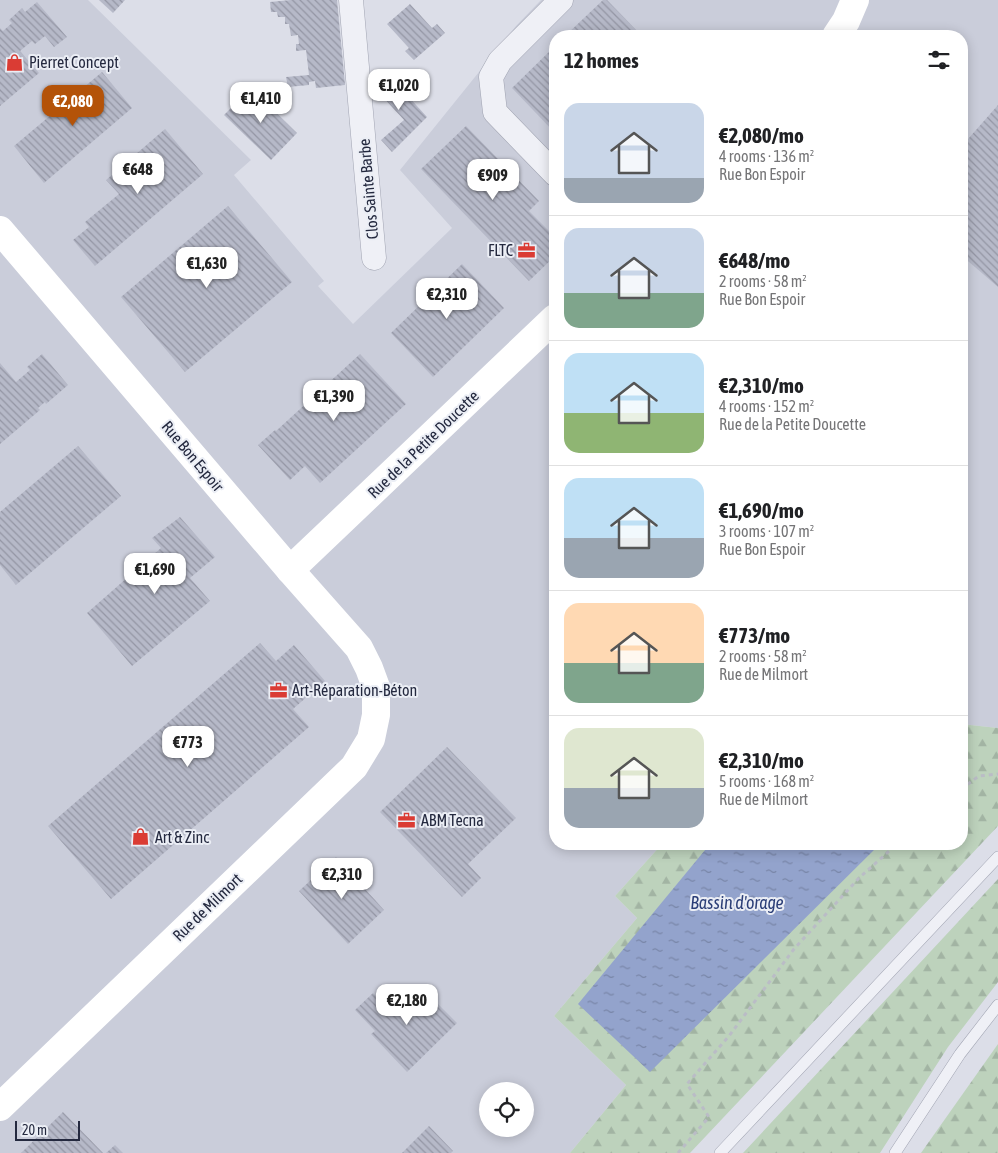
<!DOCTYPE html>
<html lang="en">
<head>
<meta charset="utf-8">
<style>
  :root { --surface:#fff; --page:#f2f2f2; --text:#202124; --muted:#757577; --line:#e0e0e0; --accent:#b45309 }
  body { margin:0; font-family:"Asap Condensed",sans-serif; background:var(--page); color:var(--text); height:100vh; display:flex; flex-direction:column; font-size:19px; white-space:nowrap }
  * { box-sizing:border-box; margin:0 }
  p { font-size:16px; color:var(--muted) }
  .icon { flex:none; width:28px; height:28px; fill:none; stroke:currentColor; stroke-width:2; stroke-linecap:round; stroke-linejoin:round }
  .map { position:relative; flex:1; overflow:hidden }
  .side { position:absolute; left:549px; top:30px; width:419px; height:820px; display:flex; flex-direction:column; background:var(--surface); border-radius:20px; box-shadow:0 2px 12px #0003 }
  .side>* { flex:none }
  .fabs { position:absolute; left:479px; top:1082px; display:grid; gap:10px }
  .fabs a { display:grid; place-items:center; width:55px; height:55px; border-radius:50%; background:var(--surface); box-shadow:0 2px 12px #0003; font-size:25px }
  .scale { position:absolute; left:15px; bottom:12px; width:65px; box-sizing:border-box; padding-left:5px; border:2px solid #24293f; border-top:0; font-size:14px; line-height:18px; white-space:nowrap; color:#24293f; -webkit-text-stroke:4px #ebeef5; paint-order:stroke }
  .price { position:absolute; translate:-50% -42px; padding:0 11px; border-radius:10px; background:#fff; color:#222; font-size:16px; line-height:32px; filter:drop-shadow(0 1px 2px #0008) }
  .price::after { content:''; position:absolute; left:50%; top:30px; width:15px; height:11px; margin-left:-8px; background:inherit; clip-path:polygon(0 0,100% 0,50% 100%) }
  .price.current { background:var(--accent); color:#fff }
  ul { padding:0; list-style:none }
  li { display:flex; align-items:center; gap:15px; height:125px; padding:0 15px }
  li+li { border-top:1px solid var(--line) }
  li span { display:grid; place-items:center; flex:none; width:140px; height:100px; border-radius:15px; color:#555 }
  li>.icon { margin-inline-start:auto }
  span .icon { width:60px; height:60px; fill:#fffc; stroke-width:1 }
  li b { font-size:21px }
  h2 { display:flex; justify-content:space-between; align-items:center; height:60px; padding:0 15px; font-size:21px }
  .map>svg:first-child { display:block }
  .built { fill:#cacdda; fill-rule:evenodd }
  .forest { fill:url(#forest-firs) }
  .water { fill:url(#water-ripples) }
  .building { fill:url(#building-back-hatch) }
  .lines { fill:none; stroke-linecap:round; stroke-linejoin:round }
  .lane-casing { stroke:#a1a4b2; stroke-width:12 }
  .street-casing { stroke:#a1a4b2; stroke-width:25 }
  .path { stroke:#babcc6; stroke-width:3; stroke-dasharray:4 4; stroke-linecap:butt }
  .lane { stroke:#eff0f6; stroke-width:11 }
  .street { stroke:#eff0f6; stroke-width:24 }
  .secondary { stroke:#fff; stroke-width:28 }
  .labels { text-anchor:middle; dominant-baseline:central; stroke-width:4; stroke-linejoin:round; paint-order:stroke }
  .poi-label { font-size:16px; fill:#24293f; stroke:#ebeef5; text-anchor:start }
  .street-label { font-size:16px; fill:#24293f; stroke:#ebeef5 }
  .water-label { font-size:18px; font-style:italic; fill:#2b3e77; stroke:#ebeef5 }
</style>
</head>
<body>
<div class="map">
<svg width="998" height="1153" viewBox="0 0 998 1153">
  <defs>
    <pattern id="forest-firs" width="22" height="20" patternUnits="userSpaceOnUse" patternTransform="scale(1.25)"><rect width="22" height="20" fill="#bdd2bc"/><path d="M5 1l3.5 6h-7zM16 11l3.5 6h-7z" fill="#a2b4a3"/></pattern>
    <pattern id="water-ripples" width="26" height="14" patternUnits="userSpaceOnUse" patternTransform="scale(1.25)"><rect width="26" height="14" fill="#93a3cc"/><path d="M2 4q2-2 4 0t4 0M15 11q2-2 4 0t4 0" fill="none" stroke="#7885a7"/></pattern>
    <pattern id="building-back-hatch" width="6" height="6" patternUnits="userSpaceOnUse" patternTransform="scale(1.25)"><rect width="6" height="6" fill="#b6b9c8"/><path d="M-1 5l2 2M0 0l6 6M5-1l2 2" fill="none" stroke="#9496a4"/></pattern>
  </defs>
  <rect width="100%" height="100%" fill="#dcdee8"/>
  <path class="built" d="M0,0H88L251,160L234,175L324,281L318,286L353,324L452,228L400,170L516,26L541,0H998V728L961,724V36H555V844H662L615,896L637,918L554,1016L626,1085L570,1153H0ZM488,1091H525V1129H488Z"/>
  <g class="forest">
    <path d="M961,724L998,728V826L690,1153H570L626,1085L554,1016L637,918L615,896L662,844H961Z"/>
    <path d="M998,879V982L948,1047L880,1153H743Z"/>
    <path d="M998,1044V1153H921Z"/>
  </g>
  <path class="water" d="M710,844H880L650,1072L578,1004Z"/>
  <g class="building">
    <path d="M99,0H125L113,13Z"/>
    <path d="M291,0H337L345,85L316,88L315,81L309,82V85L288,87L286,77L309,75L306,50L296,51V44H299L298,35L291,36L289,24H285V17H278L277,12H271L270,2Z"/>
    <path d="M603,0H607L642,36H565Z"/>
    <path d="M37,2L67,37L54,47L45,36L35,44L32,41L20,51L39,73L0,106V28L3,31L12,23L9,20L22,8L25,12Z"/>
    <path d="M410,4L432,28L437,24L445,33L414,60L405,51L409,48L387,24Z"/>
    <path d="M555,46V133L512,88Z"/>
    <path d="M102,72L132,108L44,183L14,146Z"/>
    <path d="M386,72L427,117L392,152L381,140L404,120L371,84Z"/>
    <path d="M251,88L297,133L271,160L224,115Z"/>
    <path d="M998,105V287L961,255V147Z"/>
    <path d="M466,126L539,201L529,211L555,237V256L529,281L421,169Z"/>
    <path d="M165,129L203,174L95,266L73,240L89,227L85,222L119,194L106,180Z"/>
    <path d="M228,206L292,282L185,372L121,297Z"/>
    <path d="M462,264L504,308L433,377L391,333Z"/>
    <path d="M42,354L68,385L46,404L45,402L38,408L40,410L0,444V363L16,382L30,370L27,367Z"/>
    <path d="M360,354L406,404L320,483L305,466L290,480L258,445L275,430L276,431Z"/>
    <path d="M78,446L121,496L16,585L0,565V512Z"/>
    <path d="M180,517L215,557L190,578L210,601L132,666L87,613L161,548L152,538Z"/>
    <path d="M260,643L276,661L294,645L325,681L293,709L309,727L111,899L48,826Z"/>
    <path d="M447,747L516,818L468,864L481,878L462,897L380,812Z"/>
    <path d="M336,857L384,910L348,944L299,891Z"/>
    <path d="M419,985L457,1023L407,1072L371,1034L375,1031L355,1010L373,993L392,1012Z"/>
    <path d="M63,1112L103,1153H21Z"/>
    <path d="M429,1126L453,1151L451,1153H402Z"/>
    <path d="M115,1145L123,1153H106Z"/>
  </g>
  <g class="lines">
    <defs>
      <g id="lane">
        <path d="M720,1153L998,857"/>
        <path d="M895,1153L960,1054L998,1005"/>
      </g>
      <g id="street">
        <path d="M351,0L374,258"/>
        <path d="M555,174L495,112L491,77L500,61L561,0"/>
      </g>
    </defs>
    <use href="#lane" class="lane-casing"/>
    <use href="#street" class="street-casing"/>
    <g class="path">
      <path d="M961,789L979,776L998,774"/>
      <path d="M678,1153L709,1117L687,1084L729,1036L794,949L859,878L897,844"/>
    </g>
    <use href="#lane" class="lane"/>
    <use href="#street" class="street"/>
    <g class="secondary">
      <path d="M836,36L846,21L855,0"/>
      <path d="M0,230L290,570L359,648L369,668L376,687V715L371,739L354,767L0,1107"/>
      <path d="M290,570L555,318"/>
    </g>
  </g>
  <defs>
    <symbol id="shop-bare" viewBox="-9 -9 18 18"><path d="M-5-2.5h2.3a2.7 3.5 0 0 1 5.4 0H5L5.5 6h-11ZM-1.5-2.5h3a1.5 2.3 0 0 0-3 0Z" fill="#da3c34" stroke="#ebeef5" stroke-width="2.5" paint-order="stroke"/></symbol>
    <symbol id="office-bare" viewBox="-9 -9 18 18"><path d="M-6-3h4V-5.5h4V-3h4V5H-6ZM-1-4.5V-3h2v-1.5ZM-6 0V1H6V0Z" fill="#da3c34" stroke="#ebeef5" stroke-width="2.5" paint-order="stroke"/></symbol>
  </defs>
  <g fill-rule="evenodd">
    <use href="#shop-bare" x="2" y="50" width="25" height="25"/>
    <use href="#office-bare" x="514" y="238" width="25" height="25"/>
    <use href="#office-bare" x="266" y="678" width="25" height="25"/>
    <use href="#office-bare" x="394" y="808" width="25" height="25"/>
    <use href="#shop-bare" x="128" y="824" width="25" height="25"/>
  </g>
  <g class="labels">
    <g class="poi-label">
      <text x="29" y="62">Pierret Concept</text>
      <text x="513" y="250" text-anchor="end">FLTC</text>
      <text x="292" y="690">Art-Réparation-Béton</text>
      <text x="421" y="820">ABM Tecna</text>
      <text x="155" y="837">Art &amp; Zinc</text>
    </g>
    <g class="street-label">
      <text transform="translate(368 189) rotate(-95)">Clos Sainte Barbe</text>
      <text transform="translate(423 444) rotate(-44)">Rue de la Petite Doucette</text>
      <text transform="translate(193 456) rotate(50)">Rue Bon Espoir</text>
      <text transform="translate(207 907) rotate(-44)">Rue de Milmort</text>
    </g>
    <g class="water-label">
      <text x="737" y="902">Bassin d'orage</text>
    </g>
  </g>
</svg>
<div class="fabs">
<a><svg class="icon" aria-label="locate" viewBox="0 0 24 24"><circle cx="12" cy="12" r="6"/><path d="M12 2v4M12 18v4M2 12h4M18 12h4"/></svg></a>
</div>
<div class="scale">20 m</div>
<b class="price" style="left:399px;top:111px">€1,020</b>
<b class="price" style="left:261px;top:124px">€1,410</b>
<b class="price current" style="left:73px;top:127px">€2,080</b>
<b class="price" style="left:138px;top:195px">€648</b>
<b class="price" style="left:493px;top:201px">€909</b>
<b class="price" style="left:207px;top:289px">€1,630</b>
<b class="price" style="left:447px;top:320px">€2,310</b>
<b class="price" style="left:334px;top:422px">€1,390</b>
<b class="price" style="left:155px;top:595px">€1,690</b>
<b class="price" style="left:188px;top:768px">€773</b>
<b class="price" style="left:342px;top:900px">€2,310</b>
<b class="price" style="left:407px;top:1026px">€2,180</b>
<section class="side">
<h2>12 homes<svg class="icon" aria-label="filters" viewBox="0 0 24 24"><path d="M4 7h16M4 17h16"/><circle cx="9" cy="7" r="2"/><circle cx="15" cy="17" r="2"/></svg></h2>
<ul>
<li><span style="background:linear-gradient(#c9d6e8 75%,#9aa5b1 0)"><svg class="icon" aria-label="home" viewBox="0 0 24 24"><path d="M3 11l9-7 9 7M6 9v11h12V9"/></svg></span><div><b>€2,080/mo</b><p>4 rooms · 136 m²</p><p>Rue Bon Espoir</p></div></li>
<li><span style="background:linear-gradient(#c9d6e8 65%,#7fa58c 0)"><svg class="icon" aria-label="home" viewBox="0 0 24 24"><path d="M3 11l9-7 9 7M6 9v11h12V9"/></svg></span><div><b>€648/mo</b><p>2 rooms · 58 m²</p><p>Rue Bon Espoir</p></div></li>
<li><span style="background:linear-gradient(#bfe0f5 60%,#8fb573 0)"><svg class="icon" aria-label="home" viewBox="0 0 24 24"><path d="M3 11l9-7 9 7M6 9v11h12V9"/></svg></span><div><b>€2,310/mo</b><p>4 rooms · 152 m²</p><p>Rue de la Petite Doucette</p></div></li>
<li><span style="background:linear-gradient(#bfe0f5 60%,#9aa5b1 0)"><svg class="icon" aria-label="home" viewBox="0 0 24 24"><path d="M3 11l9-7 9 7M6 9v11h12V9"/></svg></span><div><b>€1,690/mo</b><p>3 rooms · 107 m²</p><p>Rue Bon Espoir</p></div></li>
<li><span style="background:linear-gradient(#ffd9b3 60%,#7fa58c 0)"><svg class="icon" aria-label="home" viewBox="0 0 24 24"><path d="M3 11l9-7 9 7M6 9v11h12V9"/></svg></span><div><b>€773/mo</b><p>2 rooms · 58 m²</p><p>Rue de Milmort</p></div></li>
<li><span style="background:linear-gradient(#dfe7d0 60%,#9aa5b1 0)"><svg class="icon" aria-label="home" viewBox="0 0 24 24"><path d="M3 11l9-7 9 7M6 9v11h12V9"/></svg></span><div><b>€2,310/mo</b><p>5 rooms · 168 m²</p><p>Rue de Milmort</p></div></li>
</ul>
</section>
</div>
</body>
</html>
